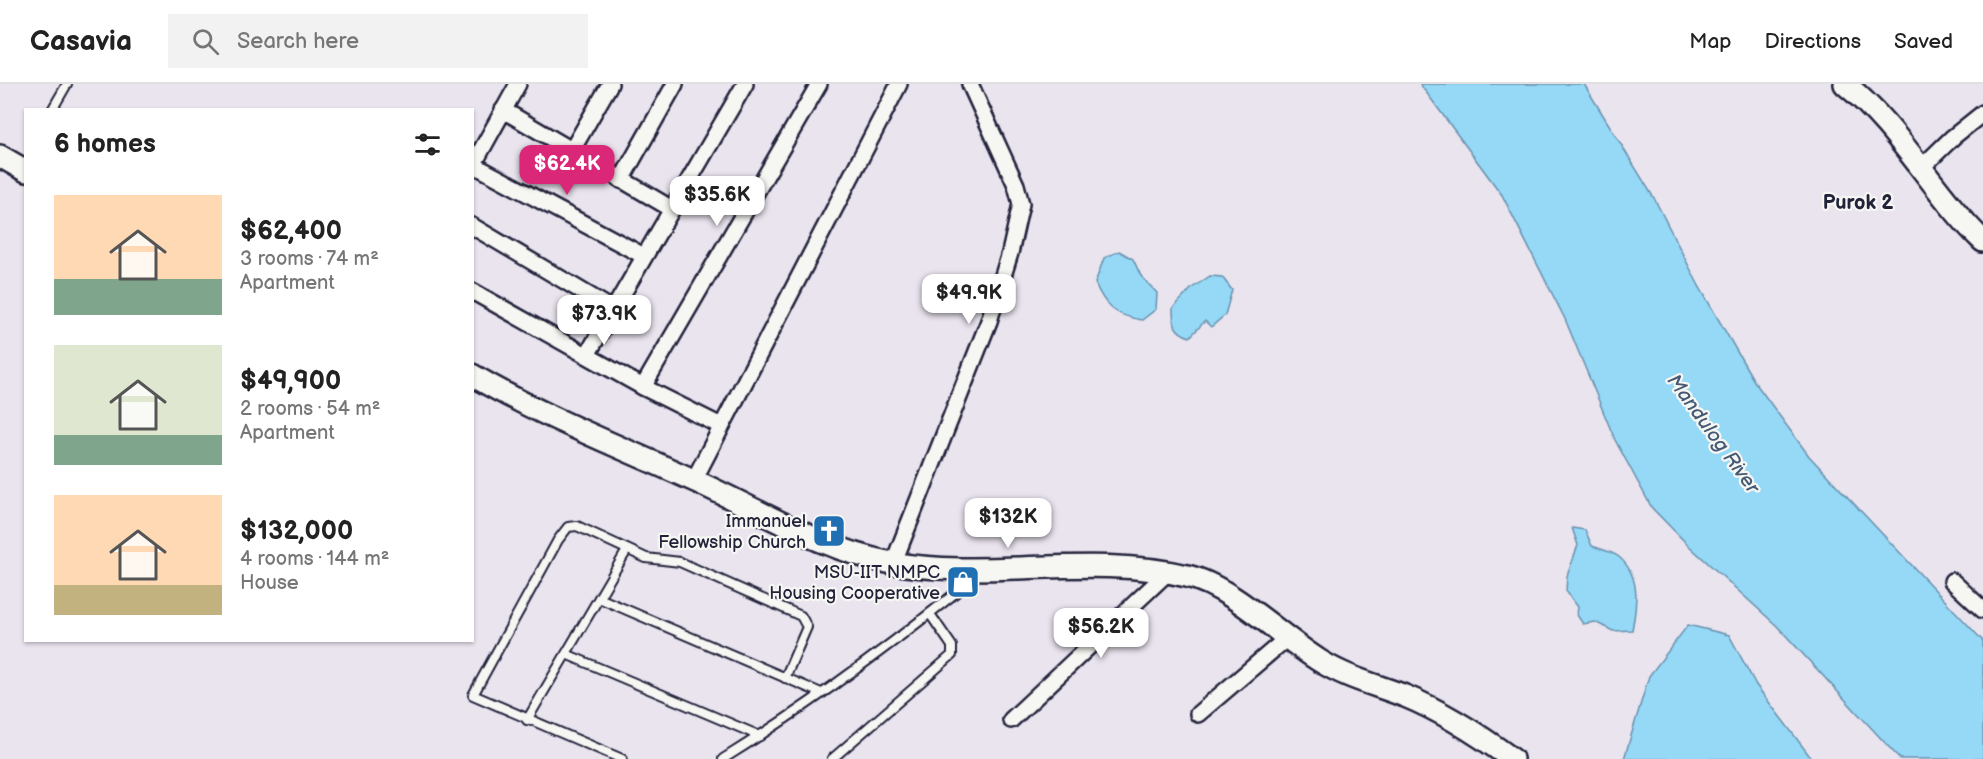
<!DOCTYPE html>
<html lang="en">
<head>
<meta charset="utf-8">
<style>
  :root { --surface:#fff; --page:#f2f2f2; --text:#222; --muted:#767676; --line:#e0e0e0; --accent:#db2777 }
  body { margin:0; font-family:"Balsamiq Sans",sans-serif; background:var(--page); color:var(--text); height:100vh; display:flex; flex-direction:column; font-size:22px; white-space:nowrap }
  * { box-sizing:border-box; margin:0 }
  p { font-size:20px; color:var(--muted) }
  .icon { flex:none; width:33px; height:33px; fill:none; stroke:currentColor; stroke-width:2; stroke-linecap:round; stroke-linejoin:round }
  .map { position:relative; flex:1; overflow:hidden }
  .drawer { position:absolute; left:24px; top:24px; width:450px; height:534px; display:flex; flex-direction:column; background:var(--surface); border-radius:0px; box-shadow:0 2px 4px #0004 }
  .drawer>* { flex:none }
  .price { position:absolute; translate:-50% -51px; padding:0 14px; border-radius:12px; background:#fff; color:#222; font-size:20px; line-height:39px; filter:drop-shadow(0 2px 3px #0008) }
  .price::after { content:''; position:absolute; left:50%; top:36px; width:18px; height:14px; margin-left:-9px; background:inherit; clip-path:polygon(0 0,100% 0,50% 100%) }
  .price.selected { background:var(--accent); color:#fff }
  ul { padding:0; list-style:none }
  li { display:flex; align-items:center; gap:18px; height:150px; padding:0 30px }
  li span { display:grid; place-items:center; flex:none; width:168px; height:120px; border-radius:0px; color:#555 }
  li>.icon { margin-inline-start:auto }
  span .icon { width:72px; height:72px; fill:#fffc; stroke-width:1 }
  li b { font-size:26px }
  h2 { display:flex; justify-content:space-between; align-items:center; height:72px; padding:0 30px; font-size:26px }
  header { display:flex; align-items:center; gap:36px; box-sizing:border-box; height:84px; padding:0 30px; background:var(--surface); border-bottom:2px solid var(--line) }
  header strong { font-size:28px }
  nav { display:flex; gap:33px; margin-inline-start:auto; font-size:21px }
  .search { width:420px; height:54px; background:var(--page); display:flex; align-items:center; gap:15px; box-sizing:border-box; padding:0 21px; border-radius:0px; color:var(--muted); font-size:22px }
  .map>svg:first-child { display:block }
  .water { fill:#95d9f7; stroke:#6790ac; stroke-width:1.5 }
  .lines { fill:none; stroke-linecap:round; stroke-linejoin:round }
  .lane-casing { stroke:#22223b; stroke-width:12 }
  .street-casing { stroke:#22223b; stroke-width:20 }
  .secondary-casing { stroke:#22223b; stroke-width:26 }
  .lane { stroke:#f6f6f2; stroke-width:8 }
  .street { stroke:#f6f6f2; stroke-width:15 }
  .secondary { stroke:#f6f6f2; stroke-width:21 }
  .labels { text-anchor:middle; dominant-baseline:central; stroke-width:4.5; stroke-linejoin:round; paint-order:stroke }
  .poi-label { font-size:18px; fill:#22223b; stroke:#f6f6f2; text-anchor:end }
  .neighbourhood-label { font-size:20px; font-weight:bold; fill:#22223b; stroke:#f6f6f2 }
  .water-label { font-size:20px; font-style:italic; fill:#445973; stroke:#f6f6f2 }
</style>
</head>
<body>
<header>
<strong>Casavia</strong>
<div class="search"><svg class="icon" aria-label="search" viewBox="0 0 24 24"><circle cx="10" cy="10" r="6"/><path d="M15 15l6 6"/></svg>Search here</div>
<nav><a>Map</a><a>Directions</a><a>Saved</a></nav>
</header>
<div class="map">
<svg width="1983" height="675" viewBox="0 0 1983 675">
  <rect width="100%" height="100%" fill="#eae4ef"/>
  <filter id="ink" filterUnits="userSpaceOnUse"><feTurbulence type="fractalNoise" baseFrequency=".0167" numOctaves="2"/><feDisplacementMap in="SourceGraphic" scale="12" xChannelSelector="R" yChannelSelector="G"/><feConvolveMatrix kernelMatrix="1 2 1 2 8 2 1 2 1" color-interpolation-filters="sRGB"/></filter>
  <g filter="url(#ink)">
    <g class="water">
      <path d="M1420,0H1584L1654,114L1699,202L1754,297L1809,372L1983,557V675H1900L1777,542L1688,461L1652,424L1615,356L1565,235L1502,111Z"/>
      <path d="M1119,167L1133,175L1141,192L1157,209L1156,225L1142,236C1116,232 1105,223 1095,199L1104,174Z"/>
      <path d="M1210,192L1222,193L1232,206L1225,231L1211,243L1205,237L1190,253C1174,248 1173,240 1173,224L1192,204Z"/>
      <path d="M1572,444L1585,446L1592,462C1600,465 1613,468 1619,473C1641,492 1637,521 1632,546L1613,547L1595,538L1583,540L1577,531L1578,523L1566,507L1567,492L1578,461Z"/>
      <path d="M1688,541L1729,551L1756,601L1812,675H1624L1649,592Z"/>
    </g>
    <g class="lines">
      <defs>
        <g id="lane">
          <path d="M52,26L67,0"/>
          <path d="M599,514L821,609"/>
          <path d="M566,570L760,652"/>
          <path d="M527,636L627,466"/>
          <path d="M622,675L473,611L558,456L568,443L577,442L646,474L680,478L801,532L807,543L785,594"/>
          <path d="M723,675C812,620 898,556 979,490"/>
          <path d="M832,675L952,571V562L930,530"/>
        </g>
        <g id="street">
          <path d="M503,26L672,125"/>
          <path d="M572,66L610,0"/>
          <path d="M474,81L644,172"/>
          <path d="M472,83L518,0"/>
          <path d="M1920,85L1953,53L1983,29"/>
          <path d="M621,96L675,0"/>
          <path d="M472,142L612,225"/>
          <path d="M472,207L643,303L721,342"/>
          <path d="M587,271L745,0"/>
          <path d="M643,303L819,0"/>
          <path d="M694,396L899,0"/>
          <path d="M893,480L989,237L1010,169L1021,120L1016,101L970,0"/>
          <path d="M1952,497L1983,526"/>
          <path d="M1198,630L1287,554"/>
          <path d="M1011,636L1167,489"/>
        </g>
        <g id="secondary">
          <path d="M1845,0C1899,43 1933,109 1983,157"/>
          <path d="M0,72L26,87"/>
          <path d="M472,291C543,333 619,362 693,396C756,424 824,467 892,479C990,496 1090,469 1187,492C1231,502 1281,553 1320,577C1347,594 1376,601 1405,612C1444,628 1478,650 1512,675"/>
        </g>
      </defs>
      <use href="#lane" class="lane-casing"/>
      <use href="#street" class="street-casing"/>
      <use href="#secondary" class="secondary-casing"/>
      <use href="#lane" class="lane"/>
      <use href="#street" class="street"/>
      <use href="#secondary" class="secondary"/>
    </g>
  </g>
  <defs>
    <symbol id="church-square" viewBox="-11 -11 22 22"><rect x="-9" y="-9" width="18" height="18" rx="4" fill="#1f6fb2" stroke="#f6f6f2"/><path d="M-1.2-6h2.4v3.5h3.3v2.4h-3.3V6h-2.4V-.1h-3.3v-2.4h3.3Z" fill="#fff"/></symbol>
    <symbol id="shop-square" viewBox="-11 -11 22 22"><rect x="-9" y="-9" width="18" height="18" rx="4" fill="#1f6fb2" stroke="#f6f6f2"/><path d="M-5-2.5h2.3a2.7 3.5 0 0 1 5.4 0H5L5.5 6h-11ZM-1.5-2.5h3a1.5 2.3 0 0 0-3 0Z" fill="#fff"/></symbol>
  </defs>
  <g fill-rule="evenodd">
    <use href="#church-square" x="810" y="428" width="38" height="38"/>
    <use href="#shop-square" x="944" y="479" width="38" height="38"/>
  </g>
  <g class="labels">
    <g class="poi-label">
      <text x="806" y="437">Immanuel<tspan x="806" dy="21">Fellowship Church</tspan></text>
      <text x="940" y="488">MSU-IIT NMPC<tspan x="940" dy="21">Housing Cooperative</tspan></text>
    </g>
    <g class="neighbourhood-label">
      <text x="1858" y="119">Purok 2</text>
    </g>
    <g class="water-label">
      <text transform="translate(1713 350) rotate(54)">Mandulog River</text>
    </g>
  </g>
</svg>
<b class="price selected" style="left:567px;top:112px">$62.4K</b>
<b class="price" style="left:717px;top:143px">$35.6K</b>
<b class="price" style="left:969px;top:241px">$49.9K</b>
<b class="price" style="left:604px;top:262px">$73.9K</b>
<b class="price" style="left:1008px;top:465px">$132K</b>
<b class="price" style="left:1101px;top:575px">$56.2K</b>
<section class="drawer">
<h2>6 homes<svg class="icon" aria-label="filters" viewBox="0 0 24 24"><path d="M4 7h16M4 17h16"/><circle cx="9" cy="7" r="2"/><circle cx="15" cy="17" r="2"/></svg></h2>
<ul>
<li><span style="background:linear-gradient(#ffd9b3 70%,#7fa58c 0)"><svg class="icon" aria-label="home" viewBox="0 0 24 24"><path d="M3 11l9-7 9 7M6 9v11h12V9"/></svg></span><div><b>$62,400</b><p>3 rooms · 74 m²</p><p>Apartment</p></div></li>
<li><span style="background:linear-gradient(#dfe7d0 75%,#7fa58c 0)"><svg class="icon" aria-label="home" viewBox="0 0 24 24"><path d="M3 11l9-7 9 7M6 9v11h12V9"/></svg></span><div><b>$49,900</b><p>2 rooms · 54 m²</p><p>Apartment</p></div></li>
<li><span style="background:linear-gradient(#ffd9b3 75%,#c2b280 0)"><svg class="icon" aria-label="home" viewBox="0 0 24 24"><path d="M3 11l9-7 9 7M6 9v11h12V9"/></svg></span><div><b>$132,000</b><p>4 rooms · 144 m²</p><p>House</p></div></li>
</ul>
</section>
</div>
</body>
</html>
